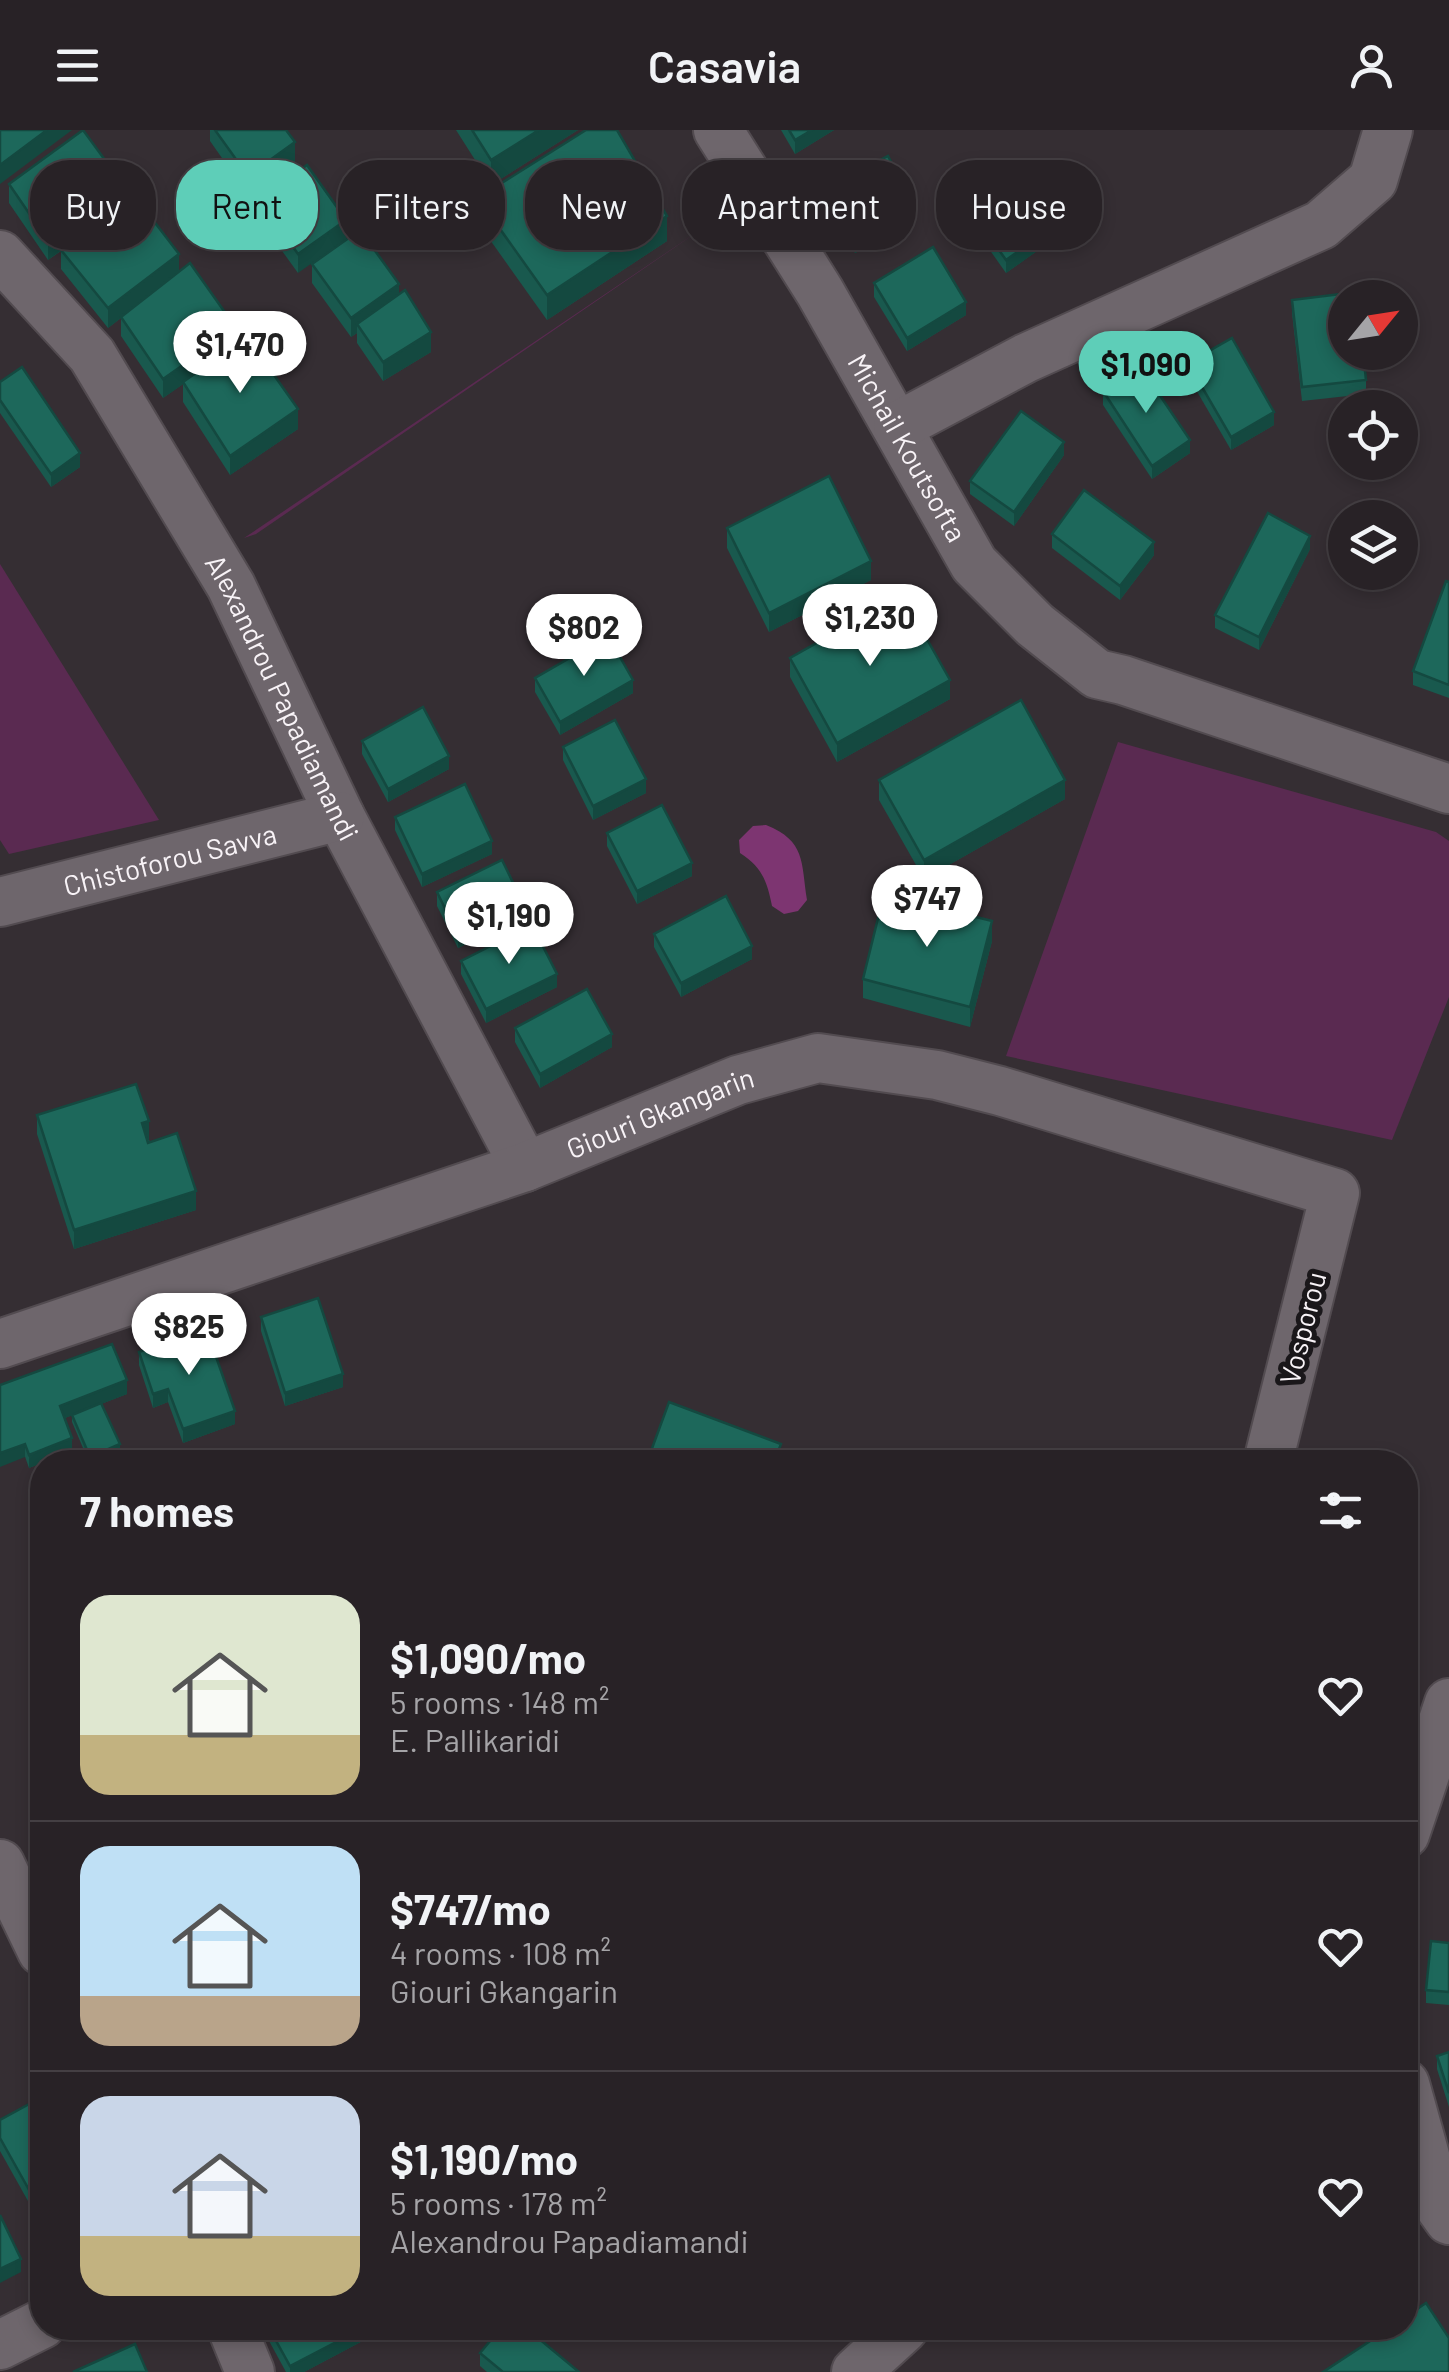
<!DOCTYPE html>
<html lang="en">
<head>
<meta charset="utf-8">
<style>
  :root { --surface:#282226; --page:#342f32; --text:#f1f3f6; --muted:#a5a4a7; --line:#443f43; --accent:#5eceb8 }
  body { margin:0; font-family:Barlow,sans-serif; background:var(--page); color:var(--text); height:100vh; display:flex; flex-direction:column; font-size:38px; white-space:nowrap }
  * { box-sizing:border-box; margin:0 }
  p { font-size:32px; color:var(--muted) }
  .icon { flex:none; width:55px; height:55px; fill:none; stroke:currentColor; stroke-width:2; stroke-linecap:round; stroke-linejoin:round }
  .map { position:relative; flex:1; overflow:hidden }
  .details { position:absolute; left:30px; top:1320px; width:1388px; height:890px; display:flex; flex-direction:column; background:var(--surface); border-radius:40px; box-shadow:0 5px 15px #0003,0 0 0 2px var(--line) }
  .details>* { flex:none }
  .banner { position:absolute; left:30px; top:30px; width:1390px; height:90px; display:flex; gap:20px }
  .needle { width:65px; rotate:60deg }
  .controls { position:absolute; left:1328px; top:150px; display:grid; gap:20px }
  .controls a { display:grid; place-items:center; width:90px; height:90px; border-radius:50%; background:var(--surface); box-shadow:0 5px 15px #0003,0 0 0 2px var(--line); font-size:50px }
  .price { position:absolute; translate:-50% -85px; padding:0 22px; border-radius:35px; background:#fff; color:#222; font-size:32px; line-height:65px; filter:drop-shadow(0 2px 5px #0008) }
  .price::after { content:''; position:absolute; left:50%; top:60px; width:30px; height:22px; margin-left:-15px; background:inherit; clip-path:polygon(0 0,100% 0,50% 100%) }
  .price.current { background:var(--accent); color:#111 }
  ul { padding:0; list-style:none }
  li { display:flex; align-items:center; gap:30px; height:250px; padding:0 50px }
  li+li { border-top:2px solid var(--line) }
  li span { display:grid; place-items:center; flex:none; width:280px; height:200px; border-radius:30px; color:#555 }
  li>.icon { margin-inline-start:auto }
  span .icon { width:120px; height:120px; fill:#fffc; stroke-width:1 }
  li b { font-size:42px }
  h2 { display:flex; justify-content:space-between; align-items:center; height:120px; padding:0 50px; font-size:42px }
  .tag { padding:0 35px; border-radius:40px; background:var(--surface); box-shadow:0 5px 15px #0003,0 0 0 2px var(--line); font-size:35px; line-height:90px }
  .tag.current { background:var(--accent); color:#111 }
  header { display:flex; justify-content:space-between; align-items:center; height:130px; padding:0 50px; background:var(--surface); font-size:45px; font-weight:600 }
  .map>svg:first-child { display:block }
  .green { fill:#5a2a51 }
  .water { fill:#7d3571 }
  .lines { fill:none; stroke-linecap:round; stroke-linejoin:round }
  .street-casing { stroke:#524b50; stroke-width:52 }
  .street { stroke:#6e666c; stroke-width:48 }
  .wall { fill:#19594e }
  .shaded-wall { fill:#144940 }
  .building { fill:#1d685b; stroke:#144940; stroke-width:2.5 }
  .labels { text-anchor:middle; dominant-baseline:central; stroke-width:10; stroke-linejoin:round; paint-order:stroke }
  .street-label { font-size:28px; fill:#f8f3f7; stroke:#1a171a }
</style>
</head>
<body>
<header><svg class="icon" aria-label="menu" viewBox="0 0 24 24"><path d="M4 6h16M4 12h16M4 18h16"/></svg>Casavia<svg class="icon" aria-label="person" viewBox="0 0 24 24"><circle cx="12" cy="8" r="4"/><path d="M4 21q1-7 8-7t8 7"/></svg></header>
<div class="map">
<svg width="1449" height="2242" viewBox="0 0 1449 2242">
  <rect width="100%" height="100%" fill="#352e33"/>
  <g class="green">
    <path d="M703,98L256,404L244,408Z"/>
    <path d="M0,434L159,690L9,724L0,710Z"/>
    <path d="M1118,612L1436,702L1449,711V867L1392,1010L1006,926Z"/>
  </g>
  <path class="water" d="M766,695C806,711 801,732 807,770L798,781L784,784L772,776C767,751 762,737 740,723L739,710L753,696Z"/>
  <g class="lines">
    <defs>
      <g id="street">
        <path id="s1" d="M718,0L820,162L974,434L1035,495L1097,544L1123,550L1449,659"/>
        <path id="s2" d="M0,125L92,225L231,456L340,686L525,1037"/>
        <path d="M898,296L1026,228L1321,95L1373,50L1388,0"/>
        <path id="s3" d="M0,772L340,686"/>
        <path id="s4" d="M0,1214L525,1037L738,950L818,928L937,945L1000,961L1335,1063L1268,1332"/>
        <path d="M1405,1704L1449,1573"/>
        <path d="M0,1734L42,1821"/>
        <path d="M1405,1954L1439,2076L1449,2090"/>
        <path d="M232,2198L250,2242"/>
        <path d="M0,2215L42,2194"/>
        <path d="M856,2242L904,2198"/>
      </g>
    </defs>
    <use href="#street" class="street-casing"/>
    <use href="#street" class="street"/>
  </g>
  <g class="wall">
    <path d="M210,0H286L295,32L248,65L210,11Z"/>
    <path d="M456,0H578L491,55Z"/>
    <path d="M781,0H834L795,24Z"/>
    <path d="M307,35L298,143L259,89V69Z"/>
    <path d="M9,54L124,71L298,299L230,345L183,272V254L163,268L121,206V188L108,198L61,139V121L48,130L9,73Z"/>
    <path d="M828,57L915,93L855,123L828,70Z"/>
    <path d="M478,68L667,111L547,190L478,93Z"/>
    <path d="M977,89L1054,109L1006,143L977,102Z"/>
    <path d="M312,134L399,164L431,222L383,251L357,213V203L351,207L312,153Z"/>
    <path d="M874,153L966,185L907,221L874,167Z"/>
    <path d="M1292,170L1366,250V264L1302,271L1292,183Z"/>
    <path d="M1188,233L1274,295L1231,320L1188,246Z"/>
    <path d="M0,252L80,337L51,357L0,283Z"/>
    <path d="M1103,261L1190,323L1152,349L1103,275Z"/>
    <path d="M1064,325L1014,396L970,364V351Z"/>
    <path d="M727,398L871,450L769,502L727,418Z"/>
    <path d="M1052,404L1154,425L1120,470L1052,418Z"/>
    <path d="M1310,419L1259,520L1215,498V485Z"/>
    <path d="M1449,452V568L1413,555V541Z"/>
    <path d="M790,528L950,569L837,632L790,547Z"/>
    <path d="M535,548L633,563L560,605L535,562Z"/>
    <path d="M362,611L449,639L388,672L362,624Z"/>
    <path d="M563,617L646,663L593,690L563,630Z"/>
    <path d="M879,650L1065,669L924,749L879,670Z"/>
    <path d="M395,687L492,724L422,757L395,700Z"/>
    <path d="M607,703L692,746L637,774L607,716Z"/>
    <path d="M437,762L523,786L458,818L437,776Z"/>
    <path d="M654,804L752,829L681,867L654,817Z"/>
    <path d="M992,811L970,897L863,868V849Z"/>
    <path d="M461,831L557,857L486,893L461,844Z"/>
    <path d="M515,898L612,917L540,958L515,912Z"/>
    <path d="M37,985L149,1010L196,1080L74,1119L37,1004Z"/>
    <path d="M261,1187L343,1257L285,1276L261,1201Z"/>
    <path d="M139,1222L235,1294L183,1313L168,1272L153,1278L139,1235Z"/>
    <path d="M0,1255L127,1264L101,1274L120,1321L89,1332L72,1292V1285L75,1284L65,1288L72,1321L29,1338Z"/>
    <path d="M1449,1813V1875L1426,1873V1860Z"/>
    <path d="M1449,1922V1977L1437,1939V1926Z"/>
    <path d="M42,1967V2096L0,2021V1990Z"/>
    <path d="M268,2198H372V2206L304,2242H286L268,2209Z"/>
    <path d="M764,2198H812L809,2210Z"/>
    <path d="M480,2223L579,2242H487L480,2236Z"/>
  </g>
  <g class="shaded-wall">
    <path d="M47,0H72L0,54V35Z"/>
    <path d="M539,0H578L491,55V30Z"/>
    <path d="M812,0H834L795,24V10Z"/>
    <path d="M295,12V32L248,65V46Z"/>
    <path d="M124,56V75L48,130V111Z"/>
    <path d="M915,79V93L855,123V110Z"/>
    <path d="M667,86V111L547,190V165Z"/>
    <path d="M346,90V109L298,143V124Z"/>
    <path d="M1054,96V109L1006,143V130Z"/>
    <path d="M179,124V143L108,198V178Z"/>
    <path d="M399,154V174L357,194V203L351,207V188Z"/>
    <path d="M966,172V185L907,221V208Z"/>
    <path d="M236,198V218L163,268V249Z"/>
    <path d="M431,202V222L383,251V232Z"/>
    <path d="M298,279V299L230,345V326Z"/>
    <path d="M1274,282V295L1231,320V307Z"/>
    <path d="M1190,310V323L1152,349V336Z"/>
    <path d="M1064,312V325L1014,396V382Z"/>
    <path d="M80,323V337L51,357V344Z"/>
    <path d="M1310,406V419L1259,520V507Z"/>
    <path d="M1154,412V425L1120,470V456Z"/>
    <path d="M871,431V450L769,502V483Z"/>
    <path d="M633,550V563L560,605V592Z"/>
    <path d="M950,550V569L837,632V613Z"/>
    <path d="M449,626V639L388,672V659Z"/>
    <path d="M646,649V663L593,690V676Z"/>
    <path d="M1065,650V669L924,749V730Z"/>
    <path d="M492,711V724L422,757V744Z"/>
    <path d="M692,733V746L637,774V761Z"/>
    <path d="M523,773V786L458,818V805Z"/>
    <path d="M992,791V811L970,897V877Z"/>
    <path d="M752,816V829L681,867V853Z"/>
    <path d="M557,844V857L486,893V879Z"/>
    <path d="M612,904V917L540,958V944Z"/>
    <path d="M149,991V1010L142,1013V993Z"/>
    <path d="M196,1061V1080L74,1119V1100Z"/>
    <path d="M343,1244V1257L285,1276V1263Z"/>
    <path d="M127,1250V1264L60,1290V1276Z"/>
    <path d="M168,1259V1272L153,1278V1264Z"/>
    <path d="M235,1281V1294L183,1313V1299Z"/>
    <path d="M72,1308V1321L29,1338V1325Z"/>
    <path d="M25,1314V1327L0,1337V1323Z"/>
    <path d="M120,1314V1321L90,1332V1327Z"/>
    <path d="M781,1314V1327L779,1332H774Z"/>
    <path d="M21,2129V2142L0,2153V2139Z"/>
    <path d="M363,2198H372V2206L304,2242H290V2236Z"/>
  </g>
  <g class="building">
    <path d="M0,0H47L0,35Z"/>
    <path d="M83,0L124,56L48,111L9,54Z"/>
    <path d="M215,0H286L295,12L248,46Z"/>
    <path d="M472,0H539L491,30Z"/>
    <path d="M586,0H617L667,86L547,165L478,68Z"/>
    <path d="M789,0H812L795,10Z"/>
    <path d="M888,26L915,79L855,110L828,57Z"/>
    <path d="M307,35L346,90L298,124L259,69Z"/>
    <path d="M1025,55L1054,96L1006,130L977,89Z"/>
    <path d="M133,64L179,124L108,178L61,120Z"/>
    <path d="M360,100L399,154L351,188L312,134Z"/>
    <path d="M933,117L966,172L907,208L874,153Z"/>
    <path d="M190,133L236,198L163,249L121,187Z"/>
    <path d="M405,160L431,202L383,232L357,194Z"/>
    <path d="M1357,162V168H1345V222H1363L1366,250L1302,257L1292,170Z"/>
    <path d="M247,207L298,279L230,326L183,252Z"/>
    <path d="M1232,208L1274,282L1231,307L1188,233Z"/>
    <path d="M1140,236L1190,310L1152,336L1103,261Z"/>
    <path d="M22,237L80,323L51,344L0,270V252Z"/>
    <path d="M1021,281L1064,312L1014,382L970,351Z"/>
    <path d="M829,346L871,431L769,483L727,398Z"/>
    <path d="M1084,360L1154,412L1120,456L1052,404Z"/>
    <path d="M1268,383L1310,406L1259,507L1215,485Z"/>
    <path d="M1446,451L1449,452V555L1413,541Z"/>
    <path d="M902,465L950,550L837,613L790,528Z"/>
    <path d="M608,506L633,550L560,592L535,548Z"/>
    <path d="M1021,570L1065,650L924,730L879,650Z"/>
    <path d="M423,577L449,626L388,659L362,611Z"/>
    <path d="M615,590L646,649L593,676L563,617Z"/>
    <path d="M465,654L492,711L422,744L395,687Z"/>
    <path d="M662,675L692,733L637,761L607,703Z"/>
    <path d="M502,730L523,773L458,805L437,762Z"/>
    <path d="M884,764L992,791L970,877L863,849Z"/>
    <path d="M726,766L752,816L681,853L654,804Z"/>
    <path d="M532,795L557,844L486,879L461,831Z"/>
    <path d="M587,859L612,904L540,944L515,898Z"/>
    <path d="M136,954L149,991L142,993L148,1013L177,1003L196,1061L74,1100L37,985Z"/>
    <path d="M318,1168L343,1244L285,1263L261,1187Z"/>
    <path d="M206,1198L235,1281L183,1299L168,1259L153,1264L139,1222Z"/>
    <path d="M112,1214L127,1250L60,1276L72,1308L29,1325L25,1314L0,1323V1255Z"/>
    <path d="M669,1272L781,1314L774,1332H647Z"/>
    <path d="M101,1273L120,1314L90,1327L72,1285Z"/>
    <path d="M1431,1811L1449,1813V1862L1426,1860Z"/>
    <path d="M1449,1922V1963L1437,1926Z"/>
    <path d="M42,1967V2083L0,2008V1990Z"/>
    <path d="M0,2085L21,2129L0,2139Z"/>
    <path d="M1426,2173L1449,2208V2242H1323L1390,2198H1405V2187Z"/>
    <path d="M269,2198H363L290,2236Z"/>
    <path d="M501,2198H526L579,2242H503L480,2223Z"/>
    <path d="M135,2214L147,2242H73Z"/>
  </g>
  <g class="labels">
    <g class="street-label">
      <text stroke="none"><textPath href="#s1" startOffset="370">Michail Koutsofta</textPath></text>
      <text stroke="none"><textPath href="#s2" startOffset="528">Alexandrou Papadiamandi</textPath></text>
      <text stroke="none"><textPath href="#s3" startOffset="175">Chistoforou Savva</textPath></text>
      <text stroke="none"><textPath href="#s4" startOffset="700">Giouri Gkangarin</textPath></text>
      <text transform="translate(1302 1198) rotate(-76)">Vosporou</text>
    </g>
  </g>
</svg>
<div class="controls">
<a><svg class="needle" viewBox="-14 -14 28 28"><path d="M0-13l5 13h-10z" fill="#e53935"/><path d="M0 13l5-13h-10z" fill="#a5a4a7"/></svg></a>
<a><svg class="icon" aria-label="locate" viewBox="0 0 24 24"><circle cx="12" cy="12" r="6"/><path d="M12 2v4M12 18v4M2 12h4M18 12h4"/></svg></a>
<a><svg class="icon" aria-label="layers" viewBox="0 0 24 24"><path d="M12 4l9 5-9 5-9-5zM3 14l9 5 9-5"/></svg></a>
</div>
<b class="price" style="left:240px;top:266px">$1,470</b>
<b class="price current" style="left:1146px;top:286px">$1,090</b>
<b class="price" style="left:870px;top:539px">$1,230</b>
<b class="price" style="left:584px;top:549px">$802</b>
<b class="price" style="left:927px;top:820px">$747</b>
<b class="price" style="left:509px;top:837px">$1,190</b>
<b class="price" style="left:189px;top:1248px">$825</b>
<div class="banner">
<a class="tag">Buy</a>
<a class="tag current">Rent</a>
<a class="tag">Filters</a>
<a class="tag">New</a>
<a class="tag">Apartment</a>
<a class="tag">House</a>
</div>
<section class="details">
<h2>7 homes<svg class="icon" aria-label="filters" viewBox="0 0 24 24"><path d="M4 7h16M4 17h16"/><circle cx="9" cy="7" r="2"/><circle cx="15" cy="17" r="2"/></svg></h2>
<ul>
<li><span style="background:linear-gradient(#dfe7d0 70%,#c2b280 0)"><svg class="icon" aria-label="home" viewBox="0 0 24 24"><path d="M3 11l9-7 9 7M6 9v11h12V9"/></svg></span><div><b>$1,090/mo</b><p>5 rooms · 148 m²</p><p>E. Pallikaridi</p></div><svg class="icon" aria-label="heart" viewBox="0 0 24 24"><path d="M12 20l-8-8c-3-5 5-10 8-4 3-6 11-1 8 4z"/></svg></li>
<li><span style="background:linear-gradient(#bfe0f5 75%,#b9a48a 0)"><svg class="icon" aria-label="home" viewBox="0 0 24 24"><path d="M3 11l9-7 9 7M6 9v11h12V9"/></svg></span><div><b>$747/mo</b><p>4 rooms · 108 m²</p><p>Giouri Gkangarin</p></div><svg class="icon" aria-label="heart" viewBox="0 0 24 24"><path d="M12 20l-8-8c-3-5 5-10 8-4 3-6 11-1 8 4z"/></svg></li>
<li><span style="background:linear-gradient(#c9d6e8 70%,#c2b280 0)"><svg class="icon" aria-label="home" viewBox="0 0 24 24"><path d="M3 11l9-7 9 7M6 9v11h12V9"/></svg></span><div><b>$1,190/mo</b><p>5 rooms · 178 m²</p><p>Alexandrou Papadiamandi</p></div><svg class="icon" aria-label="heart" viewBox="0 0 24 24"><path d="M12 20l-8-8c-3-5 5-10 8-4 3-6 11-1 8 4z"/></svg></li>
</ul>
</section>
</div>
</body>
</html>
